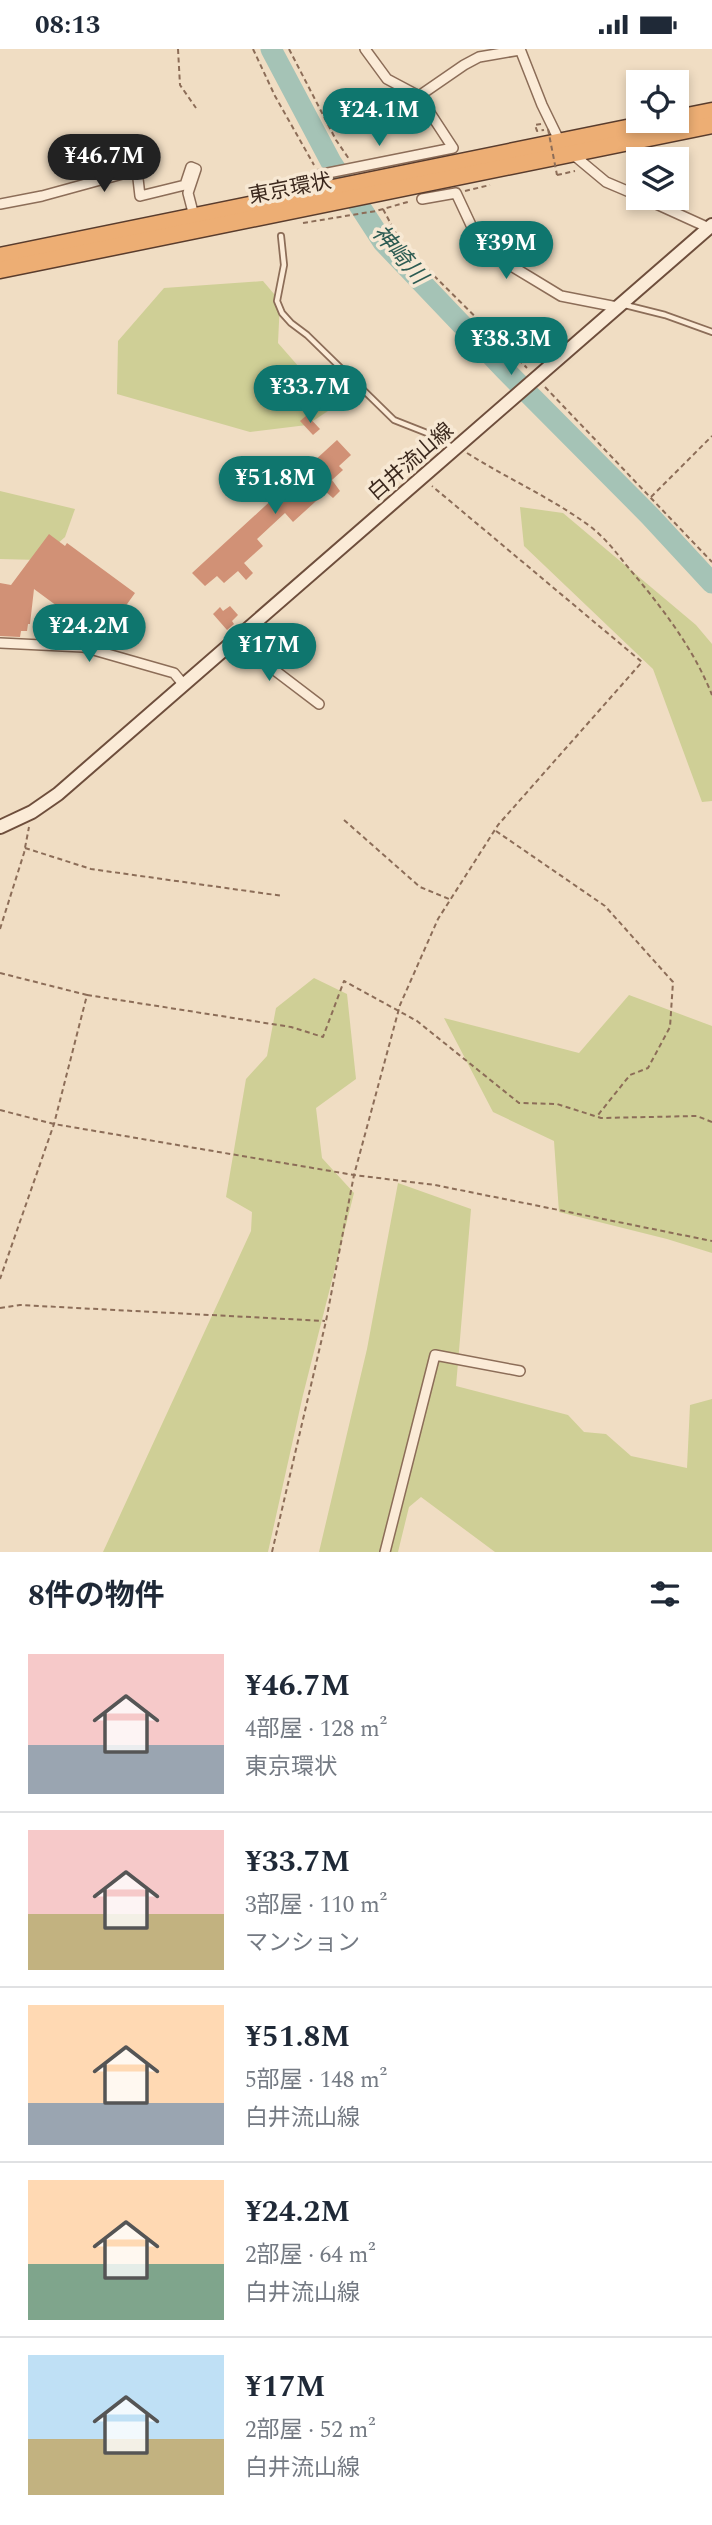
<!DOCTYPE html>
<html lang="ja">
<head>
<meta charset="utf-8">
<style>
  :root { --surface:#fff; --page:#f6f6f7; --text:#1f2937; --muted:#747a83; --line:#e0e1e3; --accent:#0f766e }
  body { margin:0; font-family:Spectral,"Noto Sans JP",serif; background:var(--page); color:var(--text); height:100vh; display:flex; flex-direction:column; font-size:26px; white-space:nowrap }
  * { box-sizing:border-box; margin:0 }
  p { font-size:23px; color:var(--muted) }
  .icon { flex:none; width:38px; height:38px; fill:none; stroke:currentColor; stroke-width:2; stroke-linecap:round; stroke-linejoin:round }
  .map { position:relative; height:1503px; overflow:hidden }
  .panel { display:flex; flex-direction:column; background:var(--surface); flex:1 }
  .panel>* { flex:none }
  .fabs { position:absolute; left:626px; top:21px; display:grid; gap:14px }
  .fabs a { display:grid; place-items:center; width:63px; height:63px; border-radius:0px; background:var(--surface); box-shadow:0 4px 10px #0003; font-size:35px }
  .price { position:absolute; translate:-50% -60px; padding:0 16px; border-radius:24px; background:var(--accent); color:#fff; font-size:23px; line-height:46px; filter:drop-shadow(0 2px 4px #0008) }
  .price::after { content:''; position:absolute; left:50%; top:42px; width:21px; height:16px; margin-left:-10px; background:inherit; clip-path:polygon(0 0,100% 0,50% 100%) }
  .price.selected { background:#222; color:#fff }
  ul { padding:0; list-style:none }
  li { display:flex; align-items:center; gap:21px; height:175px; padding:0 28px }
  li+li { border-top:2px solid var(--line) }
  li span { display:grid; place-items:center; flex:none; width:196px; height:140px; border-radius:0px; color:#555 }
  li>.icon { margin-inline-start:auto }
  span .icon { width:84px; height:84px; fill:#fffc; stroke-width:1 }
  li b { font-size:30px }
  h2 { display:flex; justify-content:space-between; align-items:center; height:84px; padding:0 28px; font-size:30px }
  .status { display:flex; justify-content:space-between; align-items:center; height:49px; padding:0 35px; background:var(--surface); direction:ltr }
  .status svg { height:19px; fill:currentColor }
  .map>svg:first-child { display:block }
  .green { fill:#cfcf96 }
  .lines { fill:none; stroke-linecap:round; stroke-linejoin:round }
  .river { stroke:#a5c3b6; stroke-width:21 }
  .building { fill:#d19176 }
  .service-casing { stroke:#8c6d58; stroke-width:8 }
  .minor-casing { stroke:#8c6d58; stroke-width:12 }
  .secondary-casing { stroke:#6e4e3c; stroke-width:16 }
  .trunk-casing { stroke:#593c2d; stroke-width:19 }
  .path { stroke:#8c6d58; stroke-width:2; stroke-dasharray:5 3.5; stroke-linecap:butt }
  .service { stroke:#fbebd7; stroke-width:4.5 }
  .minor { stroke:#fbebd7; stroke-width:9 }
  .secondary { stroke:#fbebd7; stroke-width:12 }
  .trunk { stroke:#edae74; stroke-width:16 }
  .path-bridge { stroke:#8c6d58; stroke-width:2; stroke-dasharray:5 3.5; stroke-linecap:butt }
  .labels { text-anchor:middle; dominant-baseline:central; stroke-width:7; stroke-linejoin:round; paint-order:stroke }
  .street-label { font-size:21px; fill:#3b281d; stroke:#f7e8d3 }
  .water-label { font-size:23px; font-style:italic; fill:#2c5b52; stroke:#f7e8d3 }
</style>
</head>
<body>
<div class="status"><b>08:13</b><svg viewBox="0 0 49 12"><path d="M0 12V9h3v3zM5 12V6h3v6zM10 12V3h3v9zM15 12V0h3v12zM26 1h20v11H26zM47 4h2v5h-2z"/></svg></div>
<div class="map">
<svg width="712" height="1503" viewBox="0 0 712 1503">
  <rect width="100%" height="100%" fill="#f0ddc3"/>
  <g class="green">
    <path d="M263,232L280,252L278,294L334,358L307,376L250,383L117,345L118,292L164,239Z"/>
    <path d="M0,442L75,460L65,488L39,511L0,510Z"/>
    <path d="M520,458L563,464L696,576L712,595V752L702,753L653,620L524,497Z"/>
    <path d="M314,929L347,945L356,1030L316,1059L322,1109L354,1144L303,1346L268,1503H103L251,1182L252,1163L226,1148L246,1030L267,1007L276,959Z"/>
    <path d="M629,946L712,977V1204L667,1190L559,1163L554,1092L493,1063L444,969L579,1004Z"/>
    <path d="M398,1134L471,1160L456,1337L568,1366L584,1383L606,1385L631,1407L687,1419L690,1356L712,1350V1503H495L421,1448L409,1458L398,1503H319L367,1300Z"/>
  </g>
  <g class="lines">
    <path class="river" d="M271,0L331,113L383,193L505,321L650,467L712,534"/>
  </g>
  <g class="building">
    <path d="M307,366L320,380L313,386L300,372Z"/>
    <path d="M337,391L351,406L339,417L343,421L332,431L340,442L333,449L326,443L293,473L285,464L257,490L263,497L244,514L253,524L246,531L238,522L224,534L217,527L205,537L192,524Z"/>
    <path d="M49,485L65,497L67,494L135,544L102,590L68,565L64,571L53,563L57,557L34,540L30,575H28L27,582H21L20,588L0,587V534L11,536Z"/>
    <path d="M230,557L238,566L232,572L234,575L227,581L213,565L220,558L223,562Z"/>
  </g>
  <g class="lines">
    <defs>
      <g id="service">
        <path d="M281,187L284,216L277,252L282,264L291,274L307,286L394,371L427,384L454,399"/>
        <path d="M625,256L665,266L712,283"/>
      </g>
      <g id="minor">
        <path d="M520,0L542,56L560,93"/>
        <path d="M419,47L464,16L479,8L520,1"/>
        <path d="M570,103L606,133L639,147"/>
        <path d="M318,126L453,99L419,47L387,30L365,0"/>
        <path d="M643,149L709,179"/>
        <path d="M422,150L456,144L478,191L495,207L561,247L617,258"/>
        <path d="M0,155L42,147L137,121L140,147L185,136L191,118L196,120L188,144L194,167"/>
        <path d="M235,591L319,655"/>
        <path d="M0,594L83,598L174,624L184,636"/>
        <path d="M385,1503L435,1306L520,1322"/>
      </g>
      <path id="secondary" d="M0,778L32,763L58,745L712,176"/>
      <g id="trunk">
        <path d="M677,69L712,62"/>
        <path d="M0,207L661,72"/>
        <path d="M0,221L712,76"/>
      </g>
    </defs>
    <use href="#service" class="service-casing"/>
    <use href="#minor" class="minor-casing"/>
    <use href="#secondary" class="secondary-casing"/>
    <use href="#trunk" class="trunk-casing"/>
    <g class="path">
      <path d="M178,0L180,36L196,59"/>
      <path d="M253,0L275,47L314,116"/>
      <path d="M289,0L336,91L349,110"/>
      <path d="M541,75L535,76L537,82L544,81"/>
      <path d="M557,126L575,122"/>
      <path d="M465,142L490,136"/>
      <path d="M383,160L401,194L527,319"/>
      <path d="M303,174L376,162L411,152"/>
      <path d="M545,338L712,513"/>
      <path d="M467,404C508,430 552,449 591,478C605,489 616,503 627,517C660,556 693,598 712,646"/>
      <path d="M651,448L712,387"/>
      <path d="M344,771L420,838L449,850"/>
      <path d="M496,782L605,857L673,933L670,978L648,1019L630,1026L598,1066"/>
      <path d="M25,799L91,820L283,847"/>
      <path d="M0,880L24,804L29,778"/>
      <path d="M0,924L87,946L54,1075L0,1230"/>
      <path d="M87,946L291,978L323,988L344,932L417,972L519,1054L557,1055L601,1069L697,1067L712,1073"/>
      <path d="M0,1061L54,1075L354,1126L435,1136L712,1192"/>
      <path d="M0,1259L20,1256L325,1272"/>
      <path d="M272,1503L326,1272L354,1126L400,956L438,870L498,776L642,613L432,437"/>
    </g>
    <use href="#service" class="service"/>
    <use href="#minor" class="minor"/>
    <use href="#secondary" class="secondary"/>
    <use href="#trunk" class="trunk"/>
    <path class="path-bridge" d="M548,80L557,126"/>
  </g>
  <g class="labels">
    <g class="street-label">
      <text transform="translate(290 140) rotate(-11)">東京環状</text>
      <text transform="translate(411 413) rotate(-41)">白井流山線</text>
    </g>
    <g class="water-label">
      <text transform="translate(399 206) rotate(49)">神崎川</text>
    </g>
  </g>
</svg>
<div class="fabs">
<a><svg class="icon" aria-label="locate" viewBox="0 0 24 24"><circle cx="12" cy="12" r="6"/><path d="M12 2v4M12 18v4M2 12h4M18 12h4"/></svg></a>
<a><svg class="icon" aria-label="layers" viewBox="0 0 24 24"><path d="M12 4l9 5-9 5-9-5zM3 14l9 5 9-5"/></svg></a>
</div>
<b class="price" style="left:379px;top:99px">¥24.1M</b>
<b class="price selected" style="left:104px;top:145px">¥46.7M</b>
<b class="price" style="left:506px;top:232px">¥39M</b>
<b class="price" style="left:511px;top:328px">¥38.3M</b>
<b class="price" style="left:310px;top:376px">¥33.7M</b>
<b class="price" style="left:275px;top:467px">¥51.8M</b>
<b class="price" style="left:89px;top:615px">¥24.2M</b>
<b class="price" style="left:269px;top:634px">¥17M</b>
</div>
<section class="panel">
<h2>8件の物件<svg class="icon" aria-label="filters" viewBox="0 0 24 24"><path d="M4 7h16M4 17h16"/><circle cx="9" cy="7" r="2"/><circle cx="15" cy="17" r="2"/></svg></h2>
<ul>
<li><span style="background:linear-gradient(#f6c9c9 65%,#9aa5b1 0)"><svg class="icon" aria-label="home" viewBox="0 0 24 24"><path d="M3 11l9-7 9 7M6 9v11h12V9"/></svg></span><div><b>¥46.7M</b><p>4部屋 · 128 m²</p><p>東京環状</p></div></li>
<li><span style="background:linear-gradient(#f6c9c9 60%,#c2b280 0)"><svg class="icon" aria-label="home" viewBox="0 0 24 24"><path d="M3 11l9-7 9 7M6 9v11h12V9"/></svg></span><div><b>¥33.7M</b><p>3部屋 · 110 m²</p><p>マンション</p></div></li>
<li><span style="background:linear-gradient(#ffd9b3 70%,#9aa5b1 0)"><svg class="icon" aria-label="home" viewBox="0 0 24 24"><path d="M3 11l9-7 9 7M6 9v11h12V9"/></svg></span><div><b>¥51.8M</b><p>5部屋 · 148 m²</p><p>白井流山線</p></div></li>
<li><span style="background:linear-gradient(#ffd9b3 60%,#7fa58c 0)"><svg class="icon" aria-label="home" viewBox="0 0 24 24"><path d="M3 11l9-7 9 7M6 9v11h12V9"/></svg></span><div><b>¥24.2M</b><p>2部屋 · 64 m²</p><p>白井流山線</p></div></li>
<li><span style="background:linear-gradient(#bfe0f5 60%,#c2b280 0)"><svg class="icon" aria-label="home" viewBox="0 0 24 24"><path d="M3 11l9-7 9 7M6 9v11h12V9"/></svg></span><div><b>¥17M</b><p>2部屋 · 52 m²</p><p>白井流山線</p></div></li>
</ul>
</section>
</body>
</html>
